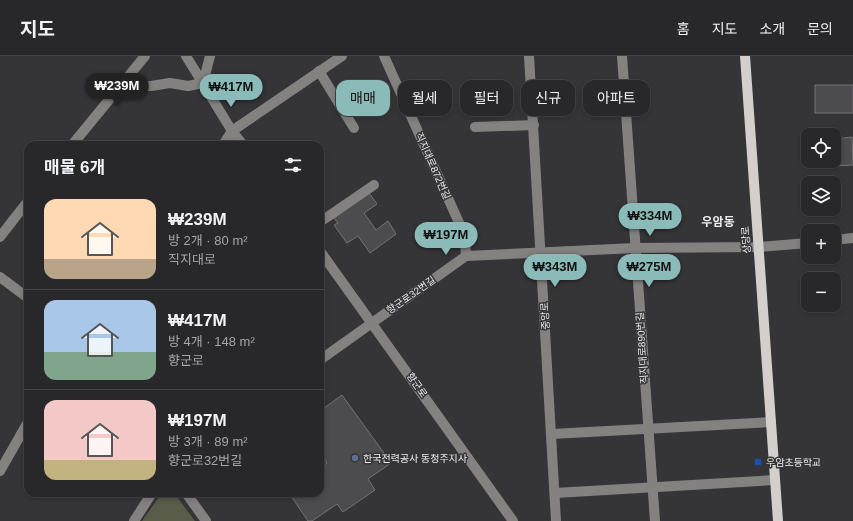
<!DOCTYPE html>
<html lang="ko">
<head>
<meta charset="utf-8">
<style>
  :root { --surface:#282729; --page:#343335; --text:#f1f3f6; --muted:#a5a5a8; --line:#444446; --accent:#8bbbb9 }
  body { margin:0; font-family:Arial,"Noto Sans KR",sans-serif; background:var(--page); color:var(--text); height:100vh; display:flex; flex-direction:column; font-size:15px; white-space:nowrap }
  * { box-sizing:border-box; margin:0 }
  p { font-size:13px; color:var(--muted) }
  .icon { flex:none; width:22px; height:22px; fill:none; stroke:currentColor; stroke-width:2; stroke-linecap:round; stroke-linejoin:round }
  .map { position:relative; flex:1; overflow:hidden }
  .drawer { position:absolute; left:24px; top:85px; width:300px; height:356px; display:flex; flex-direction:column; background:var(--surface); border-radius:12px; box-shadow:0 2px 6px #0003,0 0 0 1px var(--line) }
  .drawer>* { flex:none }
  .guide { position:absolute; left:336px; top:24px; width:380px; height:36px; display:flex; gap:8px }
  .buttons { position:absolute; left:801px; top:72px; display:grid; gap:8px }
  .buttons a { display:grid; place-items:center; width:40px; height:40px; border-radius:8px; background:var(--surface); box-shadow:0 2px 6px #0003,0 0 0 1px var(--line); font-size:20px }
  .price { position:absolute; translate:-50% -34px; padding:0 9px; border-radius:14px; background:var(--accent); color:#111; font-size:13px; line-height:26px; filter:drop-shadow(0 1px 2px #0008) }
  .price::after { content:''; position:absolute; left:50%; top:24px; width:12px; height:9px; margin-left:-6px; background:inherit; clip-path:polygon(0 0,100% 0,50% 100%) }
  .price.selected { background:#222; color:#fff }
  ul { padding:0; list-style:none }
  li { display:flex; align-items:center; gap:12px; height:100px; padding:0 20px }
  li+li { border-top:1px solid var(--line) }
  li span { display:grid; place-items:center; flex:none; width:112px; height:80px; border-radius:12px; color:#555 }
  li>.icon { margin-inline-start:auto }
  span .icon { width:48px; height:48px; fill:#fffc; stroke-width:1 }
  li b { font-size:17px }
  h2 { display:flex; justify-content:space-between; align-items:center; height:48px; padding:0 20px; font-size:17px }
  .pill { padding:0 14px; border-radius:12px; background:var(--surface); box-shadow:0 2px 6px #0003,0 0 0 1px var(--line); font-size:14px; line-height:36px }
  .pill.selected { background:var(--accent); color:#111 }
  header { display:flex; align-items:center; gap:24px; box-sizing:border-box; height:56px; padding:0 20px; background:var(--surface); border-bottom:1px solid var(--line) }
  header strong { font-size:19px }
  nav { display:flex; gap:22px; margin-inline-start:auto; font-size:14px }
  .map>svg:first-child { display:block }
  .green { fill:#585c49 }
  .building { fill:#4c4b4e; stroke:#747276 }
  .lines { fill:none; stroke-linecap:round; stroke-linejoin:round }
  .minor { stroke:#848281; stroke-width:10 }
  .major { stroke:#d3cfcd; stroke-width:10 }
  .service-dot { fill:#5c6f8a; stroke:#353437; stroke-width:1.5 }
  .transit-dot { fill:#1a4fb4; stroke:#353437; stroke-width:1.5 }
  .labels { text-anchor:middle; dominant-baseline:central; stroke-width:3; stroke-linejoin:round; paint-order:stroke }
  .street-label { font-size:10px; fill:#ecebed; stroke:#353437 }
  .poi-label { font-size:10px; fill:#ecebed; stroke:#353437; text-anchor:start }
  .quarter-label { font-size:12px; font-weight:bold; fill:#ecebed; stroke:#353437 }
</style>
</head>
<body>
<header>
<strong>지도</strong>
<nav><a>홈</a><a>지도</a><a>소개</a><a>문의</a></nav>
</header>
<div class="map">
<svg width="853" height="465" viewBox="0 0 853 465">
  <rect width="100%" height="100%" fill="#353437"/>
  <path class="green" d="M162,437H174L195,465H142Z"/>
  <g class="building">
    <rect x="815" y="29" width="38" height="28"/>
    <path d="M852,81L853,109L818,111V105H834V83Z"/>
    <path d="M369,137L377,148L364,157L376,174L388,165L396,178L370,197L358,180L347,187L334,169L338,167L334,162Z"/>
    <path d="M342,339L391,407L368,423L375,434L343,456L337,448L312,465H308L289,437H320V412L327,407L320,397V355Z"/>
  </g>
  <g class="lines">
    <g class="minor">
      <path d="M186,0L232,75L243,89"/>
      <path d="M384,0L465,180L466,200"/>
      <path d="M529,0L556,465"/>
      <path d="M622,0L655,465"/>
      <path d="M319,15L354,72"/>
      <path d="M203,27L210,0"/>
      <path d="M120,30H151L170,27L188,30L203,27"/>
      <path d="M475,71L534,69"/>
      <path d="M72,89L145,0"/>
      <path d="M223,89L232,75L342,0"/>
      <path d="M320,166L374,129"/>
      <path d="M0,181L28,145"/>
      <path d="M834,184L853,182"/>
      <path d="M320,195L513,465"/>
      <path d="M0,221L28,242"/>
      <path d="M320,304L466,200L635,192L759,191L808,187"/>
      <path d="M552,378L771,366"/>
      <path d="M0,415L28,366"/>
      <path d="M186,437L206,465"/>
      <path d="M555,437L775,424"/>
      <path d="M134,465L152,437"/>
    </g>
    <path class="major" d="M745,0L778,465"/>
  </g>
  <circle class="service-dot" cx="355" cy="402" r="4"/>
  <rect class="transit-dot" x="754" y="402" width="8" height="8" rx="2"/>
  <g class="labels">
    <g class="street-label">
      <text transform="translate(433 110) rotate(66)">직지대로872번길</text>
      <text transform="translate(746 184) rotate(-94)">상당로</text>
      <text transform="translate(411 239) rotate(-35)">향군로32번길</text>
      <text transform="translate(545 260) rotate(-93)">중앙로</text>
      <text transform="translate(642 292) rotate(-94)">직지대로890번길</text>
      <text transform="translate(417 329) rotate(55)">향군로</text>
    </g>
    <g class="poi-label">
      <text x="363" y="402">한국전력공사 동청주지사</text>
      <text x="766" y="406">우암초등학교</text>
    </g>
    <g class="quarter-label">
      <text x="718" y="166">우암동</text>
    </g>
  </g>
</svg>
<div class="buttons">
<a><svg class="icon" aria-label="locate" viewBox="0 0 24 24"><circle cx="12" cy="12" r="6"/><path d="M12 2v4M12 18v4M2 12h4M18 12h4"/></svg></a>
<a><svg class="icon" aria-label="layers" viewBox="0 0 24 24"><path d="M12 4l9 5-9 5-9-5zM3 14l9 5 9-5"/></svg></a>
<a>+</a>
<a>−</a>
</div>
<b class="price selected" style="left:117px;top:51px">₩239M</b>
<b class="price" style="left:231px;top:52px">₩417M</b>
<b class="price" style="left:650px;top:181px">₩334M</b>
<b class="price" style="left:446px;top:200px">₩197M</b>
<b class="price" style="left:555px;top:232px">₩343M</b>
<b class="price" style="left:649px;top:232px">₩275M</b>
<div class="guide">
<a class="pill selected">매매</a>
<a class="pill">월세</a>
<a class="pill">필터</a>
<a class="pill">신규</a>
<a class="pill">아파트</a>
</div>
<section class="drawer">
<h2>매물 6개<svg class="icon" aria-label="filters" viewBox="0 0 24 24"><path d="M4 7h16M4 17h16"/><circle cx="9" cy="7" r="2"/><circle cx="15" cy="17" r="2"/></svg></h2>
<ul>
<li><span style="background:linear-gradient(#ffd9b3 75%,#b9a48a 0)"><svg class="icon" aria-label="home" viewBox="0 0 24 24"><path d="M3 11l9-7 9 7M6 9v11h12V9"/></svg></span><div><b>₩239M</b><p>방 2개 · 80 m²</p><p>직지대로</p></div></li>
<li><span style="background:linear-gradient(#a9c7e8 65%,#7fa58c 0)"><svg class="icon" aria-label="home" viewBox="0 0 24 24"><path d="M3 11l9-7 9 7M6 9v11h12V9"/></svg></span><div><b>₩417M</b><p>방 4개 · 148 m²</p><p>향군로</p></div></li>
<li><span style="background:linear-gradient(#f6c9c9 75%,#c2b280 0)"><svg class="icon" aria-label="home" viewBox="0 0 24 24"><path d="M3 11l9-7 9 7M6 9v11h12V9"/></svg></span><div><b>₩197M</b><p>방 3개 · 89 m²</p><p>향군로32번길</p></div></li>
</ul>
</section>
</div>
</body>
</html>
